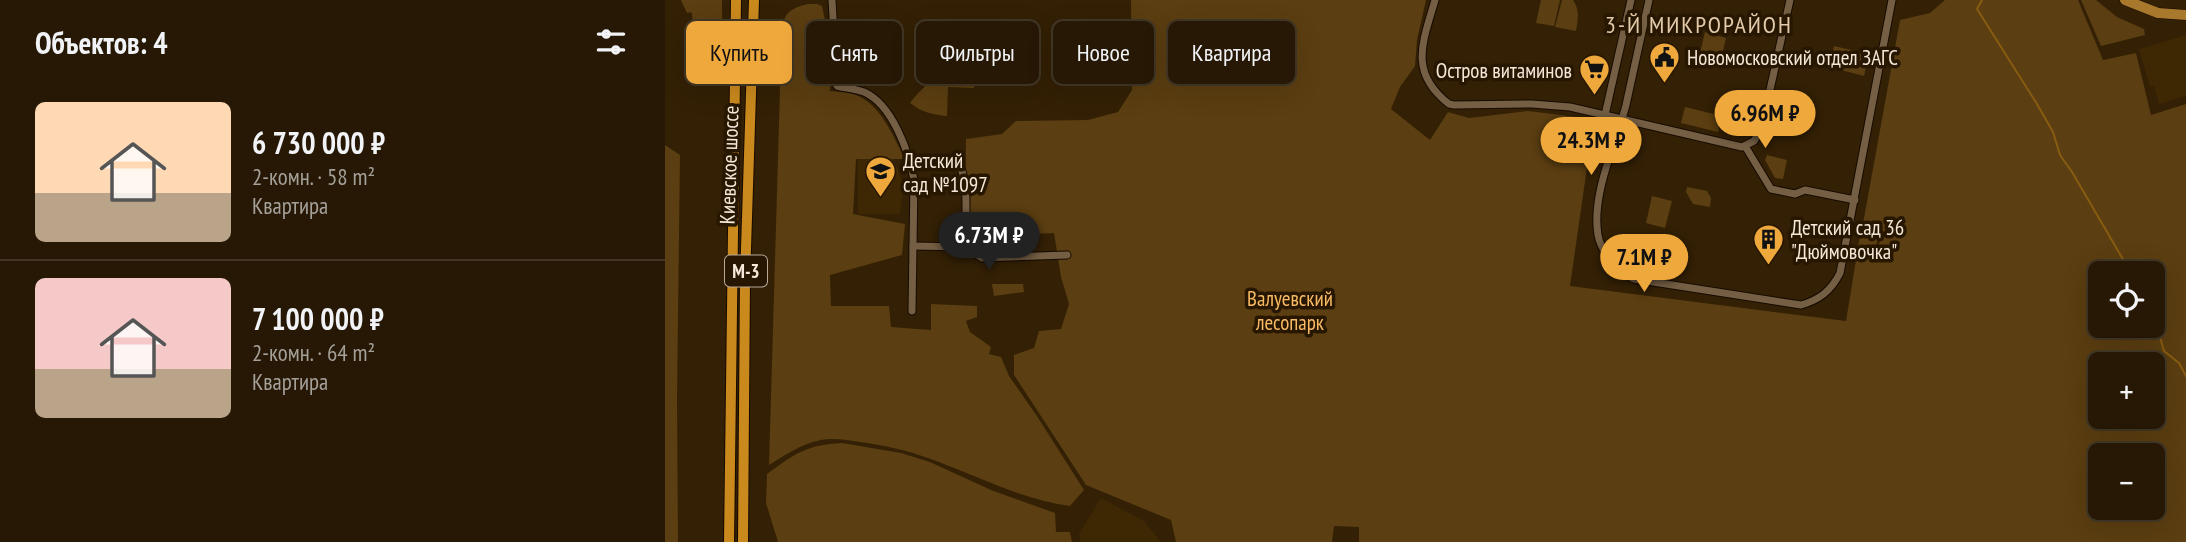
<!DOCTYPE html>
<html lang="ru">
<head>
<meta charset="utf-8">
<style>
  :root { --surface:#261804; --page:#2e210e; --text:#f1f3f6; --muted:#a4a09a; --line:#423726; --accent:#eea83c }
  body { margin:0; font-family:"PT Sans Narrow",sans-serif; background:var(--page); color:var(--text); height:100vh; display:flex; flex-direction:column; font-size:26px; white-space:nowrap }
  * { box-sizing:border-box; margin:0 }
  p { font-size:23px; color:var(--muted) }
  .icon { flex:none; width:38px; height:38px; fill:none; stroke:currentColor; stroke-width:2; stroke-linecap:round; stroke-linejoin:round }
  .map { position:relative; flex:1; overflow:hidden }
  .drawer { display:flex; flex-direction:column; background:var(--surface); width:665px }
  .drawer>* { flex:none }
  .guide { position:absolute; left:21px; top:21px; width:665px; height:63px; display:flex; gap:14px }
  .fabs { position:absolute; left:1423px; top:261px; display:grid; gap:14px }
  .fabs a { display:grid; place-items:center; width:77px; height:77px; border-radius:10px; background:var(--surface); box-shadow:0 7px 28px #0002,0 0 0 2px var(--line); font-size:35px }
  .price { position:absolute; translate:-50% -60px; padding:0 16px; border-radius:24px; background:var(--accent); color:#111; font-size:23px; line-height:46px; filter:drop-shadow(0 2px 4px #0008) }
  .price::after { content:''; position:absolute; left:50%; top:42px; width:21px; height:16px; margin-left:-10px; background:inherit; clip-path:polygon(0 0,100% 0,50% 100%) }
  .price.current { background:#222; color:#fff }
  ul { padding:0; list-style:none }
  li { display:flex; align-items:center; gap:21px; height:175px; padding:0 35px }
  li+li { border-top:2px solid var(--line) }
  li span { display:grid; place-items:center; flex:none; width:196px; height:140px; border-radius:10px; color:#555 }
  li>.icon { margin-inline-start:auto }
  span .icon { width:84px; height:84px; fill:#fffc; stroke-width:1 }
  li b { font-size:30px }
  h2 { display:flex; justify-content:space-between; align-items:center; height:84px; padding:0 35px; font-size:30px }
  .chip { padding:0 24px; border-radius:10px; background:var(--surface); box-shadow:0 7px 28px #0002,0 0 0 2px var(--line); font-size:24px; line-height:63px }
  .chip.current { background:var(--accent); color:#111 }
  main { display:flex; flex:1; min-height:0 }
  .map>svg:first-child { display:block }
  .built { fill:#3e2703 }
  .green { fill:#5b3e11; fill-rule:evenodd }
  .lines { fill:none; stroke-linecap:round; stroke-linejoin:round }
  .stream { stroke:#885c11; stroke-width:2 }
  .minor-casing { stroke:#170a00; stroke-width:9 }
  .major-casing { stroke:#170a00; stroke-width:11 }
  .highway-casing { stroke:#170a00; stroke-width:12 }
  .minor { stroke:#755f44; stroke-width:7 }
  .major { stroke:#a8782d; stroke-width:10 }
  .highway { stroke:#ca891d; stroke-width:10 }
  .labels { text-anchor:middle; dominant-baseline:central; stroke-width:7; stroke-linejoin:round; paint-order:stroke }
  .shield { fill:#281700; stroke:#b8a998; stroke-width:2 }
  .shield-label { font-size:19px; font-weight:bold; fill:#f5e8d9 }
  .poi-label { font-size:21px; fill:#f5e8d9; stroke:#281700; text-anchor:start }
  .street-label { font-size:21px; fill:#f5e8d9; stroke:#281700 }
  .park-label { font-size:21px; fill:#f9bb64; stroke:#281700 }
  .quarter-label { font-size:24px; letter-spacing:2px; fill:#e2caab; stroke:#281700 }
</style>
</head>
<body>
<main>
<section class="drawer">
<h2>Объектов: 4<svg class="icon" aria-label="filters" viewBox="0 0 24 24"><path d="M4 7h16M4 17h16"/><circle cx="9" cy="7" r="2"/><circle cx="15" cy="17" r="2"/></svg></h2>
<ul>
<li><span style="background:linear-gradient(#ffd9b3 65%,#b9a48a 0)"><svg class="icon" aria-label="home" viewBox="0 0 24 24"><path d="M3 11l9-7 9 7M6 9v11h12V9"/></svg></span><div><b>6 730 000 ₽</b><p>2-комн. · 58 m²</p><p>Квартира</p></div></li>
<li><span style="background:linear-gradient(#f6c9c9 65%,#b9a48a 0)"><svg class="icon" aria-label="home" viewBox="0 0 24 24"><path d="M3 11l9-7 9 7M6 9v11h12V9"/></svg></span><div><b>7 100 000 ₽</b><p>2-комн. · 64 m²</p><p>Квартира</p></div></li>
</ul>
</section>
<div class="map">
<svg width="1521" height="542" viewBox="0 0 1521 542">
  <rect width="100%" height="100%" fill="#332005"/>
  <g class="built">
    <path d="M1521,35V96L1494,104L1489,86L1485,87L1474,49Z"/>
    <path d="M226,154L239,184L235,214H193V156Z"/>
    <path d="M436,498L479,521L496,542H415L414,534Z"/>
  </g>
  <g class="green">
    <path d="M16,0H57V21L54,29C46,32 32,34 28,23C27,19 28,15 26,12L22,13Z"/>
    <path d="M466,0H761L752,40L750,66L735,87L726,109L765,140L783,112L804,118L863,111L929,119L905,286L1181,321L1192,254L1212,258L1216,233L1197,229L1235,20L1265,13L1280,0H1413L1438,60L1471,53L1486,115L1521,104V542H694V527L669,526L667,542H511L506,520L421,485L349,375V355L369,348L374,331L396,329L404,304L396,277L389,233L299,237L301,139L337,134L351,121L423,120L453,112L467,90ZM1435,273H1488V326H1435ZM1435,364H1488V416H1435ZM1435,455H1488V508H1435Z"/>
    <path d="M876,0H895L889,26L871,23Z"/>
    <path d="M897,0H908C915,10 913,20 911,31L890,27Z"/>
    <path d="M1416,0H1431L1452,17L1479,29L1480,35L1436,46Z"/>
    <path d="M143,4H152L157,6L164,39L165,91C172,92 181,92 188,94C215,102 228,136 240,159H191L188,214L240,224L237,255L165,275L166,306H224L226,327L266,330V304L312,306V317L301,321L305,332L326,347L324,354L336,357L344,376L372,416L419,490L405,506C354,499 311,475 263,458C241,450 218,445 195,442C181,440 166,437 152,441C134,445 119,456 104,465L116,54L124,43C114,19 118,10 143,4Z"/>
    <path d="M1040,32L1061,38L1056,59L1035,53Z"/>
    <path d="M300,38L308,40L310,50L309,88L283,87L282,116C268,115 256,112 245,103C259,83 280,78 268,48Z"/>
    <path d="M1169,46L1204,54L1199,76L1164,67Z"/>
    <path d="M1020,107L1057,116L1053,132L1016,123Z"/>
    <path d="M0,145L15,155L12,400L13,542H0Z"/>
    <path d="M1102,155L1122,160L1118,179L1110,178L1100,160Z"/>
    <path d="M1022,187L1042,191L1046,198L1045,207L1028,204L1021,192Z"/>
    <path d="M987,196L1007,201L1000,228L981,223Z"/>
    <path d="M1196,231L1213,234L1210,256L1192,253Z"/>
    <path d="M327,284H358L359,292L329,296Z"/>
    <path d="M177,443L236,453L265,462L326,490L390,513L391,532H405L407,542H113L101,503L102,474C131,453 141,445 177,443Z"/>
  </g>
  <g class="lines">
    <g class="stream">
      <path d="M1317,0L1312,9L1372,104L1388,132L1395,155L1407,172L1466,273"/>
      <path d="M1488,313L1499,351L1514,363L1521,376"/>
    </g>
    <defs>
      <g id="minor">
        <path d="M167,0L172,86C180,88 191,89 199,92C227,104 244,152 249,180L247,311"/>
        <path d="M770,0C758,42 743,72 784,104L789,105L867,104L905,107L1077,147L1089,141L1096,130L1125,0"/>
        <path d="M984,0C976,35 969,70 961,105C951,144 926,194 933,235C936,252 953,272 969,279L1136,305C1154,300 1166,291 1175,273L1227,0"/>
        <path d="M940,115L966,0"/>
        <path d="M1080,146L1106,189L1130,194L1140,190L1190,200"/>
        <path d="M246,166L290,158C306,176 300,222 300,247"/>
        <path d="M248,246L300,247L317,258L402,255"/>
      </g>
      <path id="major" d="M1460,0L1493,13L1521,15"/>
      <g id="highway">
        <path d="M64,542L71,0"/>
        <path d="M78,542L80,280L89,0"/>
      </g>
    </defs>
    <use href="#minor" class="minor-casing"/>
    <use href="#major" class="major-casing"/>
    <use href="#highway" class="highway-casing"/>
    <use href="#minor" class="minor"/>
    <use href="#major" class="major"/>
    <use href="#highway" class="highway"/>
  </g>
  <defs>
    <symbol id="civic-pin" viewBox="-11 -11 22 30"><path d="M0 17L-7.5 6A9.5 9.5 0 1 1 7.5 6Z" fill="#eea83c" stroke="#281700"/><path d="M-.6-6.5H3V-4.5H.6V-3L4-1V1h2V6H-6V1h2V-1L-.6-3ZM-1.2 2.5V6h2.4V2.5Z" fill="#111"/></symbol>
    <symbol id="supermarket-pin" viewBox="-11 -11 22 30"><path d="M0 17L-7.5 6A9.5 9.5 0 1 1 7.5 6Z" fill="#eea83c" stroke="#281700"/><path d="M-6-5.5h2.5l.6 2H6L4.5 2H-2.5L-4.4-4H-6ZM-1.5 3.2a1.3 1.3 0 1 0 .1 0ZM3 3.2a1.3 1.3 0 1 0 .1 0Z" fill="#111"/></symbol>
    <symbol id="school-pin" viewBox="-11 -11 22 30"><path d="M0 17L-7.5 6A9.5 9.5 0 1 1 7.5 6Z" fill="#eea83c" stroke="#281700"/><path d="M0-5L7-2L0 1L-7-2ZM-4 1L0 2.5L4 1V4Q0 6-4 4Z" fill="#111"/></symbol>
    <symbol id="building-pin" viewBox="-11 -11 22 30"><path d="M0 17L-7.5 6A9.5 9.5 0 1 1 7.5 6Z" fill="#eea83c" stroke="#281700"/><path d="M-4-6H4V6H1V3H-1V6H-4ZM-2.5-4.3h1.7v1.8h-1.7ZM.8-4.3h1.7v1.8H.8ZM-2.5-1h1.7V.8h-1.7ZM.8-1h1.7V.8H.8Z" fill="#111"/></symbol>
  </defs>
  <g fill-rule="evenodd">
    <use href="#civic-pin" x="982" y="40" width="35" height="47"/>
    <use href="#supermarket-pin" x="912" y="52" width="35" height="47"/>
    <use href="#school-pin" x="198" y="154" width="35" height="47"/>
    <use href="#building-pin" x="1086" y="222" width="35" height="47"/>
  </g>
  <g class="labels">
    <rect class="shield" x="60" y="255.5" width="42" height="31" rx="5"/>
    <g class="shield-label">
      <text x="81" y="271">М-3</text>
    </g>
    <g class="poi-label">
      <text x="1022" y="57">Новомосковский отдел ЗАГС</text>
      <text x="907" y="70" text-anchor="end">Остров витаминов</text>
      <text x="238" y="160">Детский<tspan x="238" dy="24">сад №1097</tspan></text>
      <text x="1126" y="227">Детский сад 36<tspan x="1126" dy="24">"Дюймовочка"</tspan></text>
    </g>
    <g class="street-label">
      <text transform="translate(64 165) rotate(-88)">Киевское шоссе</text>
    </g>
    <g class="park-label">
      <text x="625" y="298">Валуевский<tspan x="625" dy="24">лесопарк</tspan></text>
    </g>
    <g class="quarter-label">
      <text x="1034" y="24">3-Й МИКРОРАЙОН</text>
    </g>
  </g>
</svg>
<div class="fabs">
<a><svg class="icon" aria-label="locate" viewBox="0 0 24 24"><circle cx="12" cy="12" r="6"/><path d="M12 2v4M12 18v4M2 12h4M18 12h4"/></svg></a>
<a>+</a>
<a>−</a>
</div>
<b class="price" style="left:1100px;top:150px">6.96M ₽</b>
<b class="price" style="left:926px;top:177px">24.3M ₽</b>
<b class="price current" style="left:324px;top:272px">6.73M ₽</b>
<b class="price" style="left:979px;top:294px">7.1M ₽</b>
<div class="guide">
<a class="chip current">Купить</a>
<a class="chip">Снять</a>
<a class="chip">Фильтры</a>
<a class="chip">Новое</a>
<a class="chip">Квартира</a>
</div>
</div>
</main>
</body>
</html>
